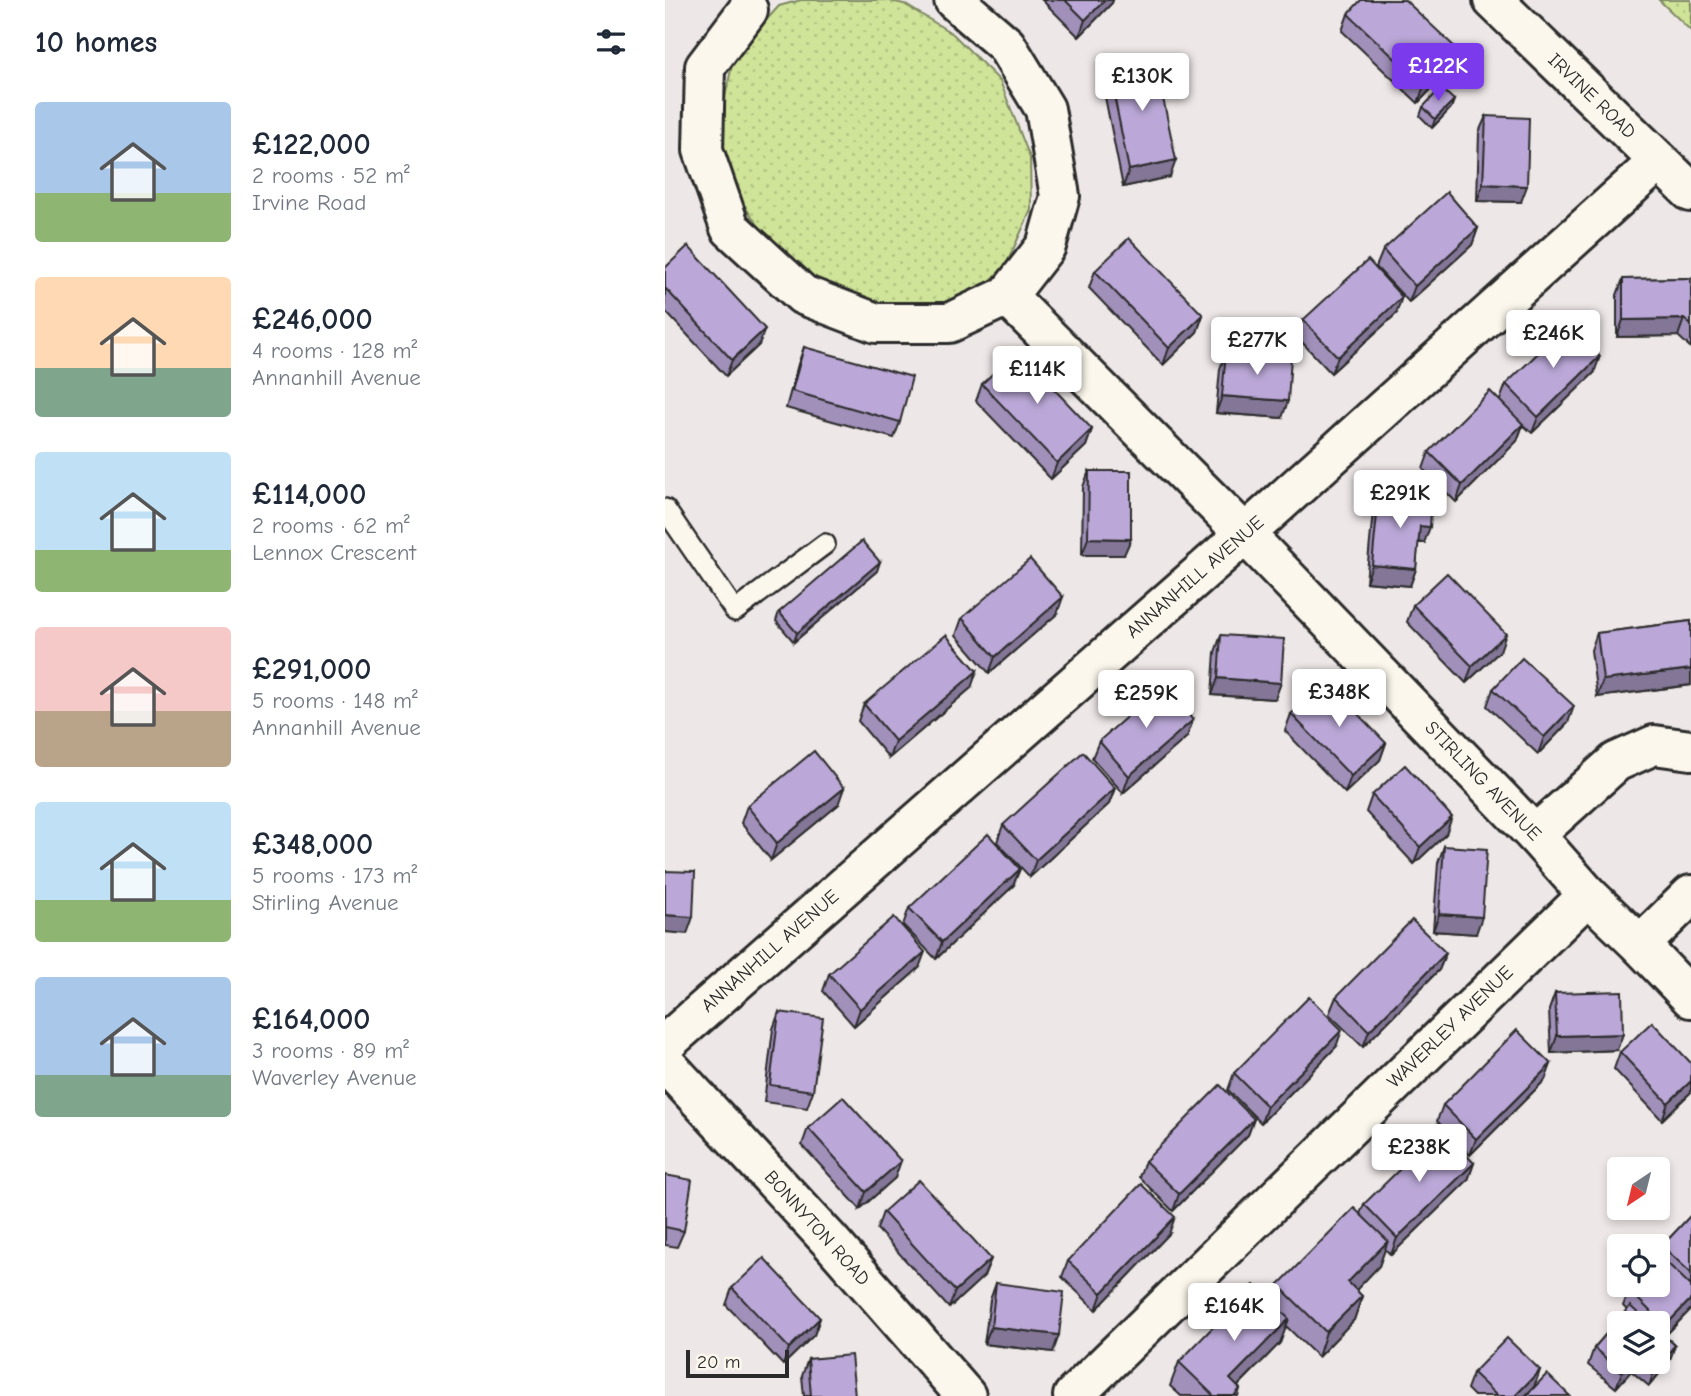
<!DOCTYPE html>
<html lang="en">
<head>
<meta charset="utf-8">
<style>
  :root { --surface:#fff; --page:#f2f2f3; --text:#1f2937; --muted:#747a83; --accent:#7c3aed }
  body { margin:0; font-family:"Comic Neue",sans-serif; background:var(--page); color:var(--text); height:100vh; display:flex; flex-direction:column; font-size:26px; white-space:nowrap }
  * { box-sizing:border-box; margin:0 }
  p { font-size:23px; color:var(--muted) }
  .icon { flex:none; width:38px; height:38px; fill:none; stroke:currentColor; stroke-width:2; stroke-linecap:round; stroke-linejoin:round }
  .map { position:relative; flex:1; overflow:hidden }
  .drawer { display:flex; flex-direction:column; background:var(--surface); width:665px }
  .drawer>* { flex:none }
  .needle { width:46px; rotate:215deg }
  .fabs { position:absolute; left:942px; top:1157px; display:grid; gap:14px }
  .fabs a { display:grid; place-items:center; width:63px; height:63px; border-radius:7px; background:var(--surface); box-shadow:0 4px 10px #0003; font-size:35px }
  .scale { position:absolute; left:21px; bottom:18px; width:103px; box-sizing:border-box; padding-left:7px; border:4px solid #2b2b2b; border-top:0; font-size:19px; line-height:24px; white-space:nowrap; color:#2b2b2b; -webkit-text-stroke:5px #fbf7ec; paint-order:stroke }
  .price { position:absolute; translate:-50% -60px; padding:0 16px; border-radius:7px; background:#fff; color:#222; font-size:23px; line-height:46px; filter:drop-shadow(0 2px 4px #0008) }
  .price::after { content:''; position:absolute; left:50%; top:42px; width:21px; height:16px; margin-left:-10px; background:inherit; clip-path:polygon(0 0,100% 0,50% 100%) }
  .price.selected { background:var(--accent); color:#fff }
  ul { padding:0; list-style:none }
  li { display:flex; align-items:center; gap:21px; height:175px; padding:0 35px }
  li span { display:grid; place-items:center; flex:none; width:196px; height:140px; border-radius:7px; color:#555 }
  li>.icon { margin-inline-start:auto }
  span .icon { width:84px; height:84px; fill:#fffc; stroke-width:1 }
  li b { font-size:30px }
  h2 { display:flex; justify-content:space-between; align-items:center; height:84px; padding:0 35px; font-size:30px }
  main { display:flex; flex:1; min-height:0 }
  .map>svg:first-child { display:block }
  .green { fill:url(#green-dots); stroke:#7d8862; stroke-width:2 }
  .lines { fill:none; stroke-linecap:round; stroke-linejoin:round }
  .service-casing { stroke:#2b2b2b; stroke-width:24 }
  .minor-casing { stroke:#2b2b2b; stroke-width:44 }
  .secondary-casing { stroke:#2b2b2b; stroke-width:44 }
  .service { stroke:#fbf7ec; stroke-width:19 }
  .minor { stroke:#fbf7ec; stroke-width:38 }
  .secondary { stroke:#fbf7ec; stroke-width:38 }
  .wall { fill:#a190ba; stroke:#2b2b2b; stroke-width:2; fill-rule:evenodd }
  .shaded-wall { fill:#837697; stroke:#2b2b2b; stroke-width:2 }
  .building { fill:#bba8d8; stroke:#2b2b2b; stroke-width:2 }
  .labels { text-anchor:middle; dominant-baseline:central; stroke-width:6; stroke-linejoin:round; paint-order:stroke }
  .street-label { font-size:19px; fill:#2b2b2b; stroke:#fbf7ec }
</style>
</head>
<body>
<main>
<section class="drawer">
<h2>10 homes<svg class="icon" aria-label="filters" viewBox="0 0 24 24"><path d="M4 7h16M4 17h16"/><circle cx="9" cy="7" r="2"/><circle cx="15" cy="17" r="2"/></svg></h2>
<ul>
<li><span style="background:linear-gradient(#a9c7e8 65%,#8fb573 0)"><svg class="icon" aria-label="home" viewBox="0 0 24 24"><path d="M3 11l9-7 9 7M6 9v11h12V9"/></svg></span><div><b>£122,000</b><p>2 rooms · 52 m²</p><p>Irvine Road</p></div></li>
<li><span style="background:linear-gradient(#ffd9b3 65%,#7fa58c 0)"><svg class="icon" aria-label="home" viewBox="0 0 24 24"><path d="M3 11l9-7 9 7M6 9v11h12V9"/></svg></span><div><b>£246,000</b><p>4 rooms · 128 m²</p><p>Annanhill Avenue</p></div></li>
<li><span style="background:linear-gradient(#bfe0f5 70%,#8fb573 0)"><svg class="icon" aria-label="home" viewBox="0 0 24 24"><path d="M3 11l9-7 9 7M6 9v11h12V9"/></svg></span><div><b>£114,000</b><p>2 rooms · 62 m²</p><p>Lennox Crescent</p></div></li>
<li><span style="background:linear-gradient(#f6c9c9 60%,#b9a48a 0)"><svg class="icon" aria-label="home" viewBox="0 0 24 24"><path d="M3 11l9-7 9 7M6 9v11h12V9"/></svg></span><div><b>£291,000</b><p>5 rooms · 148 m²</p><p>Annanhill Avenue</p></div></li>
<li><span style="background:linear-gradient(#bfe0f5 70%,#8fb573 0)"><svg class="icon" aria-label="home" viewBox="0 0 24 24"><path d="M3 11l9-7 9 7M6 9v11h12V9"/></svg></span><div><b>£348,000</b><p>5 rooms · 173 m²</p><p>Stirling Avenue</p></div></li>
<li><span style="background:linear-gradient(#a9c7e8 70%,#7fa58c 0)"><svg class="icon" aria-label="home" viewBox="0 0 24 24"><path d="M3 11l9-7 9 7M6 9v11h12V9"/></svg></span><div><b>£164,000</b><p>3 rooms · 89 m²</p><p>Waverley Avenue</p></div></li>
</ul>
</section>
<div class="map">
<svg width="1026" height="1396" viewBox="0 0 1026 1396">
  <defs>
    <pattern id="green-dots" width="8" height="8" patternUnits="userSpaceOnUse" patternTransform="scale(1.75)"><rect width="8" height="8" fill="#cfe498"/><path d="M2 2h.1M6 6h.1" fill="none" stroke="#b2c483" stroke-width="1.8" stroke-linecap="round"/></pattern>
  </defs>
  <rect width="100%" height="100%" fill="#eee7e8"/>
  <filter id="ink" filterUnits="userSpaceOnUse"><feTurbulence type="fractalNoise" baseFrequency=".0143" numOctaves="2"/><feDisplacementMap in="SourceGraphic" scale="14" xChannelSelector="R" yChannelSelector="G"/><feConvolveMatrix kernelMatrix="1 2 1 2 8 2 1 2 1" color-interpolation-filters="sRGB"/></filter>
  <g filter="url(#ink)">
    <g class="green">
      <path d="M136,0H221L239,4L288,34L335,81L365,158L366,210L341,265L307,299L279,311L220,310L164,292L112,253L72,195L53,129L69,56L114,6Z"/>
      <path d="M994,0H1026V31Z"/>
    </g>
    <g class="lines">
      <defs>
        <path id="service" d="M0,509L70,611L160,544"/>
        <g id="minor">
          <path d="M289,0L341,45L380,109L395,196L381,246L342,296"/>
          <path d="M83,10L40,67L38,150L65,228L138,295L211,323H284L342,296L580,534L870,835L923,895L975,945L1026,998"/>
          <path d="M870,835L951,762L989,745L1026,750"/>
          <path d="M975,945L1026,895"/>
          <path d="M0,1044L580,534L994,161"/>
          <path d="M0,1063L166,1242L301,1396"/>
          <path d="M408,1396L923,895"/>
        </g>
        <path id="secondary" d="M828,0L1026,192"/>
      </defs>
      <use href="#service" class="service-casing"/>
      <use href="#minor" class="minor-casing"/>
      <use href="#secondary" class="secondary-casing"/>
      <use href="#service" class="service"/>
      <use href="#minor" class="minor"/>
      <use href="#secondary" class="secondary"/>
    </g>
    <g class="wall">
      <path d="M377,0H448L447,3L414,37Z"/>
      <path d="M683,14L787,67L753,103L677,31Z"/>
      <path d="M443,65L505,177L458,187L437,82Z"/>
      <path d="M789,100L786,108L767,128L755,116L758,107Z"/>
      <path d="M821,116L856,202L812,201L814,132Z"/>
      <path d="M813,228L807,245L744,302L711,267L718,250Z"/>
      <path d="M0,268L94,345L61,376L0,311Z"/>
      <path d="M430,271L538,315L532,332L498,365L424,288Z"/>
      <path d="M1026,278V348L1013,336L952,337V295L958,279Z"/>
      <path d="M731,314L666,373L632,337L638,320Z"/>
      <path d="M139,347L235,422L229,438L121,408L133,364Z"/>
      <path d="M561,352L617,418L551,413L555,369Z"/>
      <path d="M929,373L867,433L858,425L852,441L791,502L758,469L764,452L835,400L841,384Z"/>
      <path d="M317,384L427,429L421,446L386,479L311,401Z"/>
      <path d="M424,471L459,555H417L418,487Z"/>
      <path d="M714,494L759,543H753L751,569L745,586L701,582L708,511Z"/>
      <path d="M212,571L129,642L111,621L114,612Z"/>
      <path d="M748,605L835,651L801,683L742,622Z"/>
      <path d="M392,614L324,673L291,635L297,618Z"/>
      <path d="M1026,621V685L932,697L926,650L932,633Z"/>
      <path d="M556,635L610,699L547,695L550,652Z"/>
      <path d="M306,688L224,758L193,721L199,704Z"/>
      <path d="M828,689L903,723L873,754L822,706Z"/>
      <path d="M626,714L721,743L715,760L680,793L620,731Z"/>
      <path d="M528,720L522,737L458,793L427,758L434,741Z"/>
      <path d="M450,788L444,804L365,877L332,842L338,825Z"/>
      <path d="M707,795L781,834L749,864L701,812Z"/>
      <path d="M173,805L106,860L76,823L82,806Z"/>
      <path d="M779,846L811,934L768,931L773,863Z"/>
      <path d="M348,886L271,959L238,925L244,908Z"/>
      <path d="M781,953L774,970L698,1047L664,1014L671,997Z"/>
      <path d="M254,968L189,1026L158,991L164,974Z"/>
      <path d="M890,993L952,1050L886,1053L884,1010Z"/>
      <path d="M114,1012L148,1091L142,1108L99,1102L108,1029Z"/>
      <path d="M671,1047L596,1123L563,1090L569,1073Z"/>
      <path d="M955,1052L1026,1063V1092L997,1120L949,1069Z"/>
      <path d="M886,1064L880,1080L805,1155L772,1121L778,1105Z"/>
      <path d="M589,1119L583,1135L508,1211L474,1177L480,1161Z"/>
      <path d="M143,1128L230,1178L195,1209L137,1145Z"/>
      <path d="M809,1163L803,1180L726,1255L720,1249L714,1266L691,1290L697,1296L689,1320L653,1357L621,1326L615,1343L573,1386L575,1389L573,1396H516L505,1386L514,1362L607,1302L613,1285L695,1214L699,1204Z"/>
      <path d="M0,1175L19,1231L12,1247L0,1245Z"/>
      <path d="M218,1212L319,1276L284,1308L212,1229Z"/>
      <path d="M1026,1215V1309L1000,1336L1010,1345L1004,1362L984,1386L966,1371L951,1388L923,1365L929,1348L962,1310L958,1306L964,1290L992,1284V1259L997,1246ZM954,1323H992V1362H954Z"/>
      <path d="M504,1234L431,1310L397,1277L403,1261Z"/>
      <path d="M331,1283L388,1352L319,1344L325,1300Z"/>
      <path d="M67,1288L155,1318L149,1335L118,1365L61,1305Z"/>
      <path d="M143,1359L190,1396H139L137,1376Z"/>
      <path d="M875,1370L869,1387L860,1396H809L802,1389L808,1373Z"/>
    </g>
    <g class="shaded-wall">
      <path d="M440,0H448L447,3L414,37L420,20Z"/>
      <path d="M793,50L787,67L753,103L759,86Z"/>
      <path d="M789,100L786,108L767,128L770,119Z"/>
      <path d="M511,160L505,177L458,187L464,170Z"/>
      <path d="M818,184L862,186L856,202L812,201Z"/>
      <path d="M813,228L807,245L744,302L750,286Z"/>
      <path d="M737,297L731,314L666,373L673,357Z"/>
      <path d="M538,315L532,332L498,365L504,348Z"/>
      <path d="M1019,319L1013,336L952,337L958,320Z"/>
      <path d="M100,329L94,345L61,376L67,360Z"/>
      <path d="M935,356L929,373L867,433L873,417Z"/>
      <path d="M557,396L623,401L617,418L551,413Z"/>
      <path d="M858,424L852,441L791,502L797,485Z"/>
      <path d="M427,429L421,446L386,479L392,463Z"/>
      <path d="M755,526L765,527L759,543L749,542Z"/>
      <path d="M423,538L466,539L459,555H417Z"/>
      <path d="M215,562L212,571L129,642L132,633Z"/>
      <path d="M707,565L751,569L745,586L701,582Z"/>
      <path d="M398,597L392,614L324,673L330,657Z"/>
      <path d="M841,634L835,651L801,683L807,666Z"/>
      <path d="M1026,669V685L932,697L938,680Z"/>
      <path d="M312,671L306,688L224,758L230,741Z"/>
      <path d="M553,678L616,683L610,699L547,695Z"/>
      <path d="M909,706L903,723L873,754L879,737Z"/>
      <path d="M528,720L522,737L458,793L464,776Z"/>
      <path d="M721,743L715,760L680,793L686,776Z"/>
      <path d="M179,788L173,805L106,860L112,843Z"/>
      <path d="M450,788L444,804L365,877L371,860Z"/>
      <path d="M787,817L781,834L749,864L755,847Z"/>
      <path d="M355,869L348,886L271,959L277,942Z"/>
      <path d="M774,914L817,917L811,934L768,931Z"/>
      <path d="M0,915L28,917L22,934L0,932Z"/>
      <path d="M260,952L254,968L189,1026L195,1009Z"/>
      <path d="M781,953L774,970L698,1047L704,1031Z"/>
      <path d="M677,1030L671,1047L596,1123L602,1106Z"/>
      <path d="M958,1034L952,1050L886,1053L892,1036Z"/>
      <path d="M886,1064L880,1080L805,1155L811,1139Z"/>
      <path d="M1026,1081V1092L997,1120L1003,1103Z"/>
      <path d="M589,1119L583,1135L508,1211L514,1194Z"/>
      <path d="M236,1161L230,1178L195,1209L201,1192Z"/>
      <path d="M809,1163L803,1180L726,1255L732,1238Z"/>
      <path d="M510,1217L504,1234L431,1310L437,1293Z"/>
      <path d="M723,1241L714,1266L675,1307L683,1282Z"/>
      <path d="M326,1259L319,1276L284,1308L290,1291Z"/>
      <path d="M697,1296L689,1320L653,1357L661,1332Z"/>
      <path d="M1026,1299V1309L994,1342L1000,1326Z"/>
      <path d="M155,1318L149,1335L118,1365L124,1348Z"/>
      <path d="M624,1319L615,1343L563,1396L565,1379Z"/>
      <path d="M326,1327L394,1335L388,1352L319,1344Z"/>
      <path d="M1010,1345L1004,1362L984,1386L990,1369Z"/>
      <path d="M966,1362H970L966,1371L951,1388L957,1372Z"/>
      <path d="M875,1370L869,1387L860,1396H850Z"/>
    </g>
    <g class="building">
      <path d="M400,0H440L420,20Z"/>
      <path d="M696,0H740L793,50L759,86L683,14Z"/>
      <path d="M489,55L511,160L464,170L443,65Z"/>
      <path d="M776,88L789,100L770,119L758,107Z"/>
      <path d="M821,116L864,118L862,186L818,184Z"/>
      <path d="M782,192L813,228L750,286L718,250Z"/>
      <path d="M464,238L538,315L504,348L430,271Z"/>
      <path d="M23,246L100,329L67,360L0,288V268Z"/>
      <path d="M703,260L737,297L673,357L638,320Z"/>
      <path d="M1026,278V325L1019,319L958,320V279Z"/>
      <path d="M904,323L935,356L873,417L841,384Z"/>
      <path d="M139,347L247,377L235,422L127,391Z"/>
      <path d="M352,350L427,429L392,463L317,384Z"/>
      <path d="M561,352L626,357L623,401L557,396Z"/>
      <path d="M825,391L858,424L797,485L764,452Z"/>
      <path d="M424,471H466V539L423,538Z"/>
      <path d="M714,494L767,499L765,527L755,526L751,569L707,565Z"/>
      <path d="M197,541L215,562L132,633L114,612Z"/>
      <path d="M365,559L398,597L330,657L297,618Z"/>
      <path d="M782,573L841,634L807,666L748,605Z"/>
      <path d="M1026,621V669L938,680L932,633Z"/>
      <path d="M281,635L312,671L230,741L199,704Z"/>
      <path d="M556,635L619,639L616,683L553,678Z"/>
      <path d="M857,658L909,706L879,737L828,689Z"/>
      <path d="M661,681L721,743L686,776L626,714Z"/>
      <path d="M498,685L528,720L464,776L434,741Z"/>
      <path d="M149,751L179,788L112,843L82,806Z"/>
      <path d="M418,752L450,788L371,860L338,825Z"/>
      <path d="M740,765L787,817L755,847L707,795Z"/>
      <path d="M323,834L355,869L277,942L244,908Z"/>
      <path d="M779,846L822,849L817,917L774,914Z"/>
      <path d="M0,871L30,872L28,917L0,915Z"/>
      <path d="M229,917L260,952L195,1009L164,974Z"/>
      <path d="M747,920L781,953L704,1031L671,997Z"/>
      <path d="M957,991L958,1034L892,1036L890,993Z"/>
      <path d="M644,997L677,1030L602,1106L569,1073Z"/>
      <path d="M114,1012L158,1018L148,1091L105,1085Z"/>
      <path d="M987,1022L1026,1063V1081L1003,1103L955,1052Z"/>
      <path d="M852,1030L886,1064L811,1139L778,1105Z"/>
      <path d="M555,1085L589,1119L514,1194L480,1161Z"/>
      <path d="M178,1097L236,1161L201,1192L143,1128Z"/>
      <path d="M776,1129L809,1163L732,1238L699,1204Z"/>
      <path d="M0,1175L27,1180L19,1231L0,1227Z"/>
      <path d="M254,1180L326,1259L290,1291L218,1212Z"/>
      <path d="M476,1184L510,1217L437,1293L403,1261Z"/>
      <path d="M689,1208L723,1241L683,1282L697,1296L661,1332L613,1285Z"/>
      <path d="M1026,1215V1273L997,1246Z"/>
      <path d="M996,1257L1026,1286V1299L1000,1326L964,1290L969,1284H992V1260Z"/>
      <path d="M99,1258L155,1318L124,1348L67,1288Z"/>
      <path d="M331,1283L399,1292L394,1335L326,1327Z"/>
      <path d="M589,1285L624,1319L565,1379L575,1389L569,1396H549L514,1362Z"/>
      <path d="M965,1306L984,1323H954V1362H966L957,1372L929,1348Z"/>
      <path d="M992,1330L1010,1345L990,1369L981,1362H992Z"/>
      <path d="M842,1338L875,1370L850,1396H832L808,1373Z"/>
      <path d="M186,1355L190,1396H146L143,1359Z"/>
      <path d="M882,1374L905,1396H861Z"/>
    </g>
  </g>
  <g class="labels">
    <g class="street-label">
      <text transform="translate(927 96) rotate(44)">IRVINE ROAD</text>
      <text transform="translate(530 577) rotate(-41)">ANNANHILL AVENUE</text>
      <text transform="translate(818 781) rotate(46)">STIRLING AVENUE</text>
      <text transform="translate(105 951) rotate(-41)">ANNANHILL AVENUE</text>
      <text transform="translate(785 1027) rotate(-44)">WAVERLEY AVENUE</text>
      <text transform="translate(152 1228) rotate(48)">BONNYTON ROAD</text>
    </g>
  </g>
</svg>
<div class="fabs">
<a><svg class="needle" viewBox="-14 -14 28 28"><path d="M0-13l5 13h-10z" fill="#e53935"/><path d="M0 13l5-13h-10z" fill="#747a83"/></svg></a>
<a><svg class="icon" aria-label="locate" viewBox="0 0 24 24"><circle cx="12" cy="12" r="6"/><path d="M12 2v4M12 18v4M2 12h4M18 12h4"/></svg></a>
<a><svg class="icon" aria-label="layers" viewBox="0 0 24 24"><path d="M12 4l9 5-9 5-9-5zM3 14l9 5 9-5"/></svg></a>
</div>
<div class="scale">20 m</div>
<b class="price selected" style="left:773px;top:103px">£122K</b>
<b class="price" style="left:477px;top:113px">£130K</b>
<b class="price" style="left:888px;top:370px">£246K</b>
<b class="price" style="left:592px;top:377px">£277K</b>
<b class="price" style="left:372px;top:406px">£114K</b>
<b class="price" style="left:735px;top:530px">£291K</b>
<b class="price" style="left:674px;top:729px">£348K</b>
<b class="price" style="left:481px;top:730px">£259K</b>
<b class="price" style="left:754px;top:1184px">£238K</b>
<b class="price" style="left:569px;top:1343px">£164K</b>
</div>
</main>
</body>
</html>
